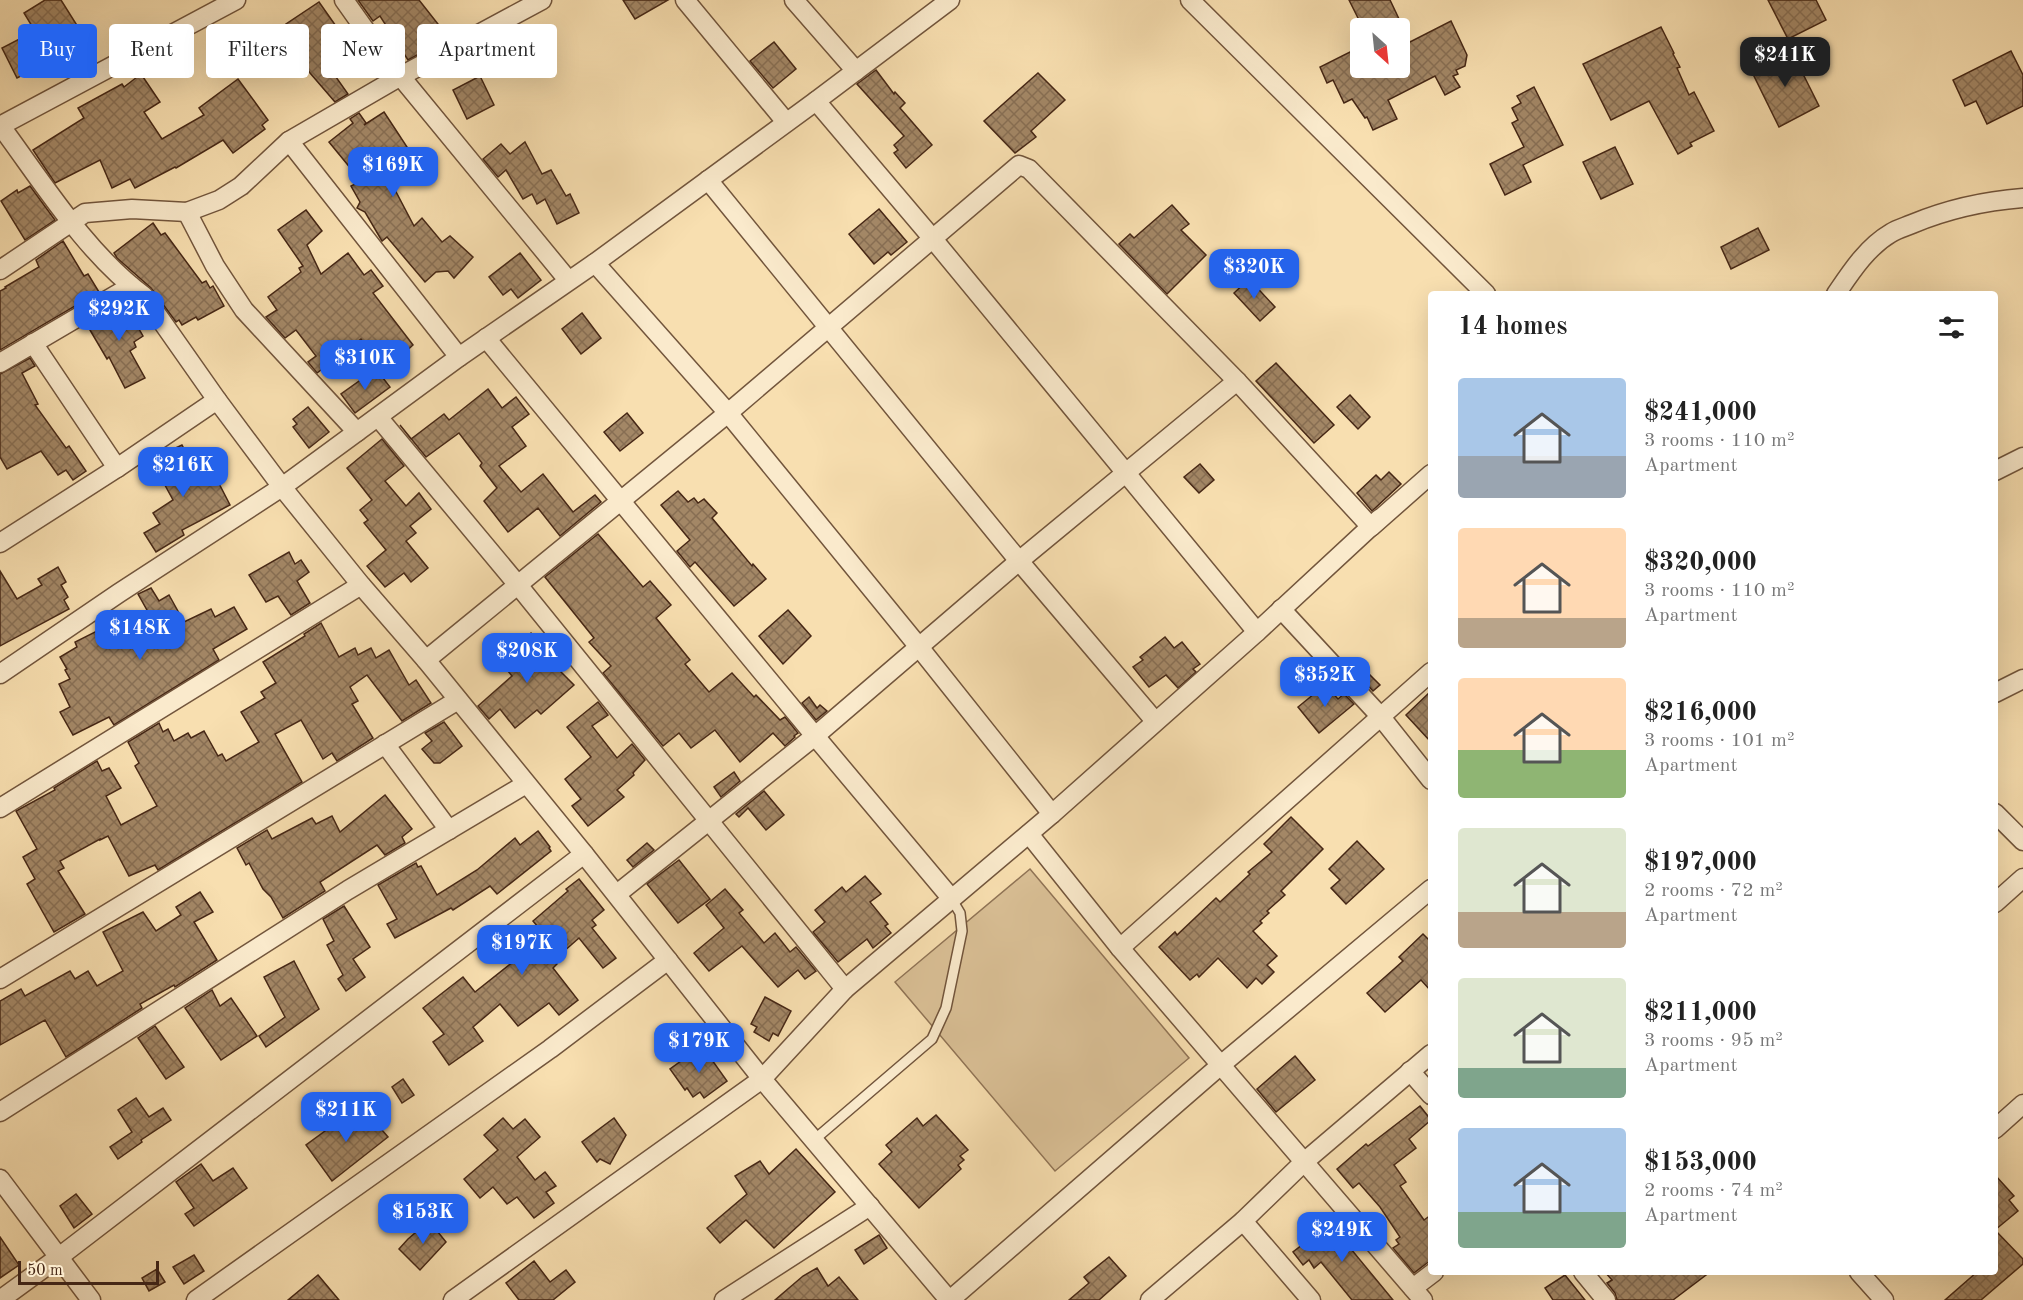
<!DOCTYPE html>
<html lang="en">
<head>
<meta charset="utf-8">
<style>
  :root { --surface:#fff; --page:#f2f2f2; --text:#222; --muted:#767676; --accent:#2563eb }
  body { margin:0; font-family:"Old Standard TT",serif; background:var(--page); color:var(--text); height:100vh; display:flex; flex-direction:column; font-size:22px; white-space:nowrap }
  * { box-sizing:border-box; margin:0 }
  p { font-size:20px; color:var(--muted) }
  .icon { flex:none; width:33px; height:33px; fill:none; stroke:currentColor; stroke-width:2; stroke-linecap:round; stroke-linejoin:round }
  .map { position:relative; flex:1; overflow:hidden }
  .panel { position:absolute; left:1428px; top:291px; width:570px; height:984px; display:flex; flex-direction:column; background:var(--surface); border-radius:6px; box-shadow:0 6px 24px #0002 }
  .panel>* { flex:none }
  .top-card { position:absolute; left:18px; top:24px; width:570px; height:54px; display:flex; gap:12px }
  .needle { width:39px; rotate:153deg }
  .tools { position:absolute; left:1350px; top:18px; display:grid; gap:12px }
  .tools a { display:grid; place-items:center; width:60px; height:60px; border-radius:6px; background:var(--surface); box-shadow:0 6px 24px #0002; font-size:30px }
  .scale { position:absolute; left:18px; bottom:15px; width:141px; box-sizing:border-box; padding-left:6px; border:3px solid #462715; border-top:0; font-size:16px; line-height:21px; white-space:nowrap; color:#462715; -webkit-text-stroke:4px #faeacc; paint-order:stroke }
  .price { position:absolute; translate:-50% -51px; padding:0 14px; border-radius:12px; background:var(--accent); color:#fff; font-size:20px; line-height:39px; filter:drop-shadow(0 2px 3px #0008) }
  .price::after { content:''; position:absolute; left:50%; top:36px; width:18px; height:14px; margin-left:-9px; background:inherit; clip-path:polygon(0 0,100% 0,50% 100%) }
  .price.selected { background:#222; color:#fff }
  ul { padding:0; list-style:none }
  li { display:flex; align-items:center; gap:18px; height:150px; padding:0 30px }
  li span { display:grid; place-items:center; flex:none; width:168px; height:120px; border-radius:6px; color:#555 }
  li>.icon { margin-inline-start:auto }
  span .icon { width:72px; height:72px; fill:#fffc; stroke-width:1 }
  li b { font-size:26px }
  h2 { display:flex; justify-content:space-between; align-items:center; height:72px; padding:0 30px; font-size:26px }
  .pill { padding:0 21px; border-radius:6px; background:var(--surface); box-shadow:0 6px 24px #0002; font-size:21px; line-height:54px }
  .pill.selected { background:var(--accent); color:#fff }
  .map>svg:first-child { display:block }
  .green { fill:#dac096; stroke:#907456; stroke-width:1.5 }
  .building { fill:url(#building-cross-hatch); stroke:#462715; stroke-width:1.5 }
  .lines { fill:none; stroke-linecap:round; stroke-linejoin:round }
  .lane-casing { stroke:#72553c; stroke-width:12 }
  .street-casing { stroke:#72553c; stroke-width:21 }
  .lane { stroke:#faeacc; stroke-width:9 }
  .street { stroke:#faeacc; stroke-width:18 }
</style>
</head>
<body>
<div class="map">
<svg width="2023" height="1300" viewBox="0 0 2023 1300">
  <defs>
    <pattern id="building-cross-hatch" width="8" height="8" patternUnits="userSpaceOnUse" patternTransform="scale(1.5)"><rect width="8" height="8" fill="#a38766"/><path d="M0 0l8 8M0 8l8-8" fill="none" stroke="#876e53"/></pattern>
  </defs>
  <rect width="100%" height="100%" fill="#f8dfb0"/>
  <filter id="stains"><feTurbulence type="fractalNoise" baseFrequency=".00333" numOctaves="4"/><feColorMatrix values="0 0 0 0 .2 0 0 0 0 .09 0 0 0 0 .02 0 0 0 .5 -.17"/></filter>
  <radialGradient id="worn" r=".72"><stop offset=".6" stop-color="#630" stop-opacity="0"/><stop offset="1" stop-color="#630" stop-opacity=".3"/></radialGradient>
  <path class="green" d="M1030,869L1189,1058L1055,1171L895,982Z"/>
  <g class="building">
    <path d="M45,0H61L78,27L69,32L76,45L54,57L55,59L17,78L2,48L35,31L24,13Z"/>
    <path d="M358,0H419L449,38L408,60L380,16L373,21Z"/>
    <path d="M623,0H668L635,19Z"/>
    <path d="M1349,0H1390L1410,42L1451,21L1467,55L1465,66L1456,70L1458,74L1453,76L1460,87L1445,95L1435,76L1388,100L1397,119L1373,130L1367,117L1365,118L1352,99L1344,103L1333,80L1327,83L1320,67L1360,47V68H1400V28H1363Z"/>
    <path d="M1768,0H1816L1826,20L1788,39Z"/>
    <path d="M319,2L338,29L334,31L345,50L326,63L348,94L335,102L310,73L294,50L300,46L286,24Z"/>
    <path d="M1661,27L1674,53L1673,54L1680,67L1677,68L1689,95L1694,92L1714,131L1690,143L1692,146L1678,154L1649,101L1611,120L1583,64Z"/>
    <path d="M774,42L796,69L773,88L750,61Z"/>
    <path d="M1791,50L1819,106L1779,127L1751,70Z"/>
    <path d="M2011,51L2023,75V106L1987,124L1976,101L1965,106L1953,80Z"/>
    <path d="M876,70L894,94L895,92L905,103L900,108L932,145L906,168L894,153L898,150L894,145L904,136L857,84Z"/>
    <path d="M1038,73L1065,100L1031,131L1036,137L1015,153L984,121Z"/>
    <path d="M141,74L160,102L144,112L162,139L204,115L199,108L238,79L268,120L262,125L265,129L233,153L223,140L176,168L175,167L135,188L130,179L112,188L100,160L55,183L33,150L84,118L78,108L122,84L124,87Z"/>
    <path d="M480,76L494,105L467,119L453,90Z"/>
    <path d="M1534,87L1563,145L1523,165L1531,182L1505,195L1490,164L1524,147L1512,123L1518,120L1512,108L1521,103L1517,96Z"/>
    <path d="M384,112L409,150L383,167L414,226L422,218L442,242L450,236L473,257L454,278L448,271L436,272L425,282L387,237L382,241L365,212L357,208L360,202L351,186L361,181L329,142L353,123L350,119L359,113L366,123L364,125Z"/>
    <path d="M525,142L542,174L551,170L566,196L570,194L579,213L557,224L545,199L537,204L532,194L523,199L506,170L498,177L483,159L501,144L510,154Z"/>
    <path d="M1615,147L1633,184L1601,199L1583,162Z"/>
    <path d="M30,186L55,220L25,240L1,201L17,190L18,193Z"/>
    <path d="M1172,205L1189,224L1181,230L1206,255L1167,294L1119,244L1130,234L1134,238Z"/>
    <path d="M879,209L907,242L891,255L888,252L874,264L849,234Z"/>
    <path d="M306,210L322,231L307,245L321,274L348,253L364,275L371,270L383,286L373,293L413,345L386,370L361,339L317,373L308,362L316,356L296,330L285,338L266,317L277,310L268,297L301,272L299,268L303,266L278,230Z"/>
    <path d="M153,223L161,235L165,233L202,283L206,281L210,288L213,286L224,306L198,320L196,317L182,325L179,320L176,322L151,288L117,258L114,253Z"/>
    <path d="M1758,228L1769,250L1731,269L1721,247Z"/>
    <path d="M63,241L84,276L88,274L99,292L0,350V291L6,288L5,287L39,267L36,260Z"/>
    <path d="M520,253L541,280L518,298L511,289L503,295L489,277Z"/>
    <path d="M1249,279L1275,307L1260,321L1234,293Z"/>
    <path d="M124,303L143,336L134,342L136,347L130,351L145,378L125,388L109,357L107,359L87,325Z"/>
    <path d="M582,313L601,338L581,354L562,329Z"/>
    <path d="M30,358L35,366L22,373L38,404L35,405L66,448L69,446L86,471L73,480L66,470L58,475L41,451L7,469L0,457V374Z"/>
    <path d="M1276,363L1334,425L1314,443L1256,381Z"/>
    <path d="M376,369L390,387L355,413L341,394Z"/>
    <path d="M488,389L502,408L516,397L529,414L512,427L526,446L499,466L521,492L543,474L573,512L595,495L601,502L560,536L538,508L508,532L484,501L497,488L480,466L482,463L459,433L426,457L400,425L411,439L444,414L449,420Z"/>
    <path d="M1350,395L1370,417L1358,429L1337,407Z"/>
    <path d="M308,407L329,432L309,448L293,427L297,424L293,419Z"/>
    <path d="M627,413L643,433L620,451L604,432Z"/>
    <path d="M382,439L404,466L385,481L406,506L419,493L431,509L410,526L416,533L406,541L428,568L411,582L404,573L385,587L367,566L386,550L364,523L368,520L360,510L372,500L347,468Z"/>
    <path d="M182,445L201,479L213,472L230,505L182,530L184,535L156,552L144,533L160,524L153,513L173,500L154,465L152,459Z"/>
    <path d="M1200,464L1214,480L1199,493L1184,477Z"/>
    <path d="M1389,472L1401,484L1372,511L1357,493L1376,475L1381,480Z"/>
    <path d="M678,491L688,502L694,498L698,503L704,499L717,513L712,518L752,566L753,564L766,579L734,606L695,562L690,567L677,551L690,540L661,505Z"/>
    <path d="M598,534L643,587L650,581L671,605L656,618L690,660L685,664L709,692L732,673L754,697L756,695L780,720L785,717L798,733L794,736L795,737L785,746L773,733L740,762L715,730L691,748L679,733L663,746L603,673L611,666L589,642L594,638L545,577Z"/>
    <path d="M289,552L295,564L301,560L309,572L297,581L310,603L291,615L278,596L266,602L249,575Z"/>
    <path d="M58,567L66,582L61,585L68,597L64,600L69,609L0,646V571L17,599L42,585L38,579Z"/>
    <path d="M151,588L159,601L169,595L184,622L211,609L215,617L234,607L247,629L213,649L219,660L114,725L109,717L73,735L60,712L70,707L59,684L70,679L65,670L67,669L60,657L77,647L75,642L123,618L131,632L152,619L138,594Z"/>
    <path d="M788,610L811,636L783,664L759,636Z"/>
    <path d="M321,623L339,657L355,648L358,655L371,648L376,658L389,650L409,685L416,680L431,703L402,721L367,675L350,687L358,701L352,704L373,738L337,761L332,753L323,759L301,720L275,734L302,782L158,870L155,865L129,876L108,836L100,840V839L60,861L64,868L58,871L85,914L54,932L27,884L35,879L23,857L37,849L16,811L55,790L54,788L97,761L102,771L109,768L121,788L106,796L121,825L157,806L135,766L139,763L128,742L159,723L163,732L168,729L174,741L188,733L191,738L204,731L218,756L222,754L226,761L259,742L241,712L265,698L261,692L276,683L263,662L305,636L304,634Z"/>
    <path d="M531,633L555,663L553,664L574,685L541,714L537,710L515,728L500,709L489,719L478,706L512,676L499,660Z"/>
    <path d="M1165,637L1174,648L1182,642L1200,664L1193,669L1196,672L1178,688L1166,675L1149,687L1133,667L1143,660L1140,657Z"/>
    <path d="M1367,672L1380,685L1373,691L1361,678Z"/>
    <path d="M1325,685L1338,699L1344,694L1354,704L1319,733L1298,707Z"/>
    <path d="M1431,691V742L1406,715Z"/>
    <path d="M809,697L817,708L820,705L827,711L816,720L802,703Z"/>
    <path d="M598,702L608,715L592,726L617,758L632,744L645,760L633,773L634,775L617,790L624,797L588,826L572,806L581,799L565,779L591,757L567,727Z"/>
    <path d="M444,722L462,746L440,763H434L422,749L432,741L425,733Z"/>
    <path d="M734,772L740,781L721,797L714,787Z"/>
    <path d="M764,791L784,815L766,830L748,808L739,817L736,814Z"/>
    <path d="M385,795L412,829L402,837L405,843L385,855L377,845L320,882L325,891L283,918L271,897L263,889L249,863L246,865L237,848L267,830L272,839L312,818L316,824L332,816L340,832Z"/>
    <path d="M1291,817L1323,849L1281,891L1285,895L1267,911L1269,913L1260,921L1262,923L1253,931L1277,956L1267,965L1274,972L1262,984L1256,978L1247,988L1218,958L1199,977L1197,974L1190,980L1159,947L1175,932L1177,935L1216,898L1220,902L1250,874L1248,872L1272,852L1264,844Z"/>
    <path d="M538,831L550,847L549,848L551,851L497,894L490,886L453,910L451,908L395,938L387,924L397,919L378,885L416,863L418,867L421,866L437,895L477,870L515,838L520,845Z"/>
    <path d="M1357,841L1384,869L1346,904L1331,888L1340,880L1329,869Z"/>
    <path d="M647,843L654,850L633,867L627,860Z"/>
    <path d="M679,860L710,899L678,923L647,884Z"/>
    <path d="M865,876L881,894L870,902L888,924L885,926L891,933L873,948L867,939L838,962L813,932L825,922L815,910L842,887L846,892Z"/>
    <path d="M579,879L604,910L592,920L596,925L592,928L616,958L603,968L579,938L554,960L557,964L553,968L578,1000L559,1015L549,1003L518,1026L500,1004L473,1027L483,1041L449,1065L433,1042L444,1034L423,1008L463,977L475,992L528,950L527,948L544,934L533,921L568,891L566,889Z"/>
    <path d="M725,889L743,910L739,913L764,943L775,933L790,952L796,947L816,971L805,979L798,970L778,987L742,946L709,971L694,953L724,928L706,905Z"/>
    <path d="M200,892L213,912L194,922L217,960L175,987L174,985L140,1004L142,1008L66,1057L45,1020L0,1045V1001L21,989L25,996L70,971L75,979L88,971L97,986L123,971L103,932L143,912L156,931L181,915L176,907Z"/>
    <path d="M344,906L370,947L353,959L365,977L346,991L338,979L343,975L327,945L334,941L323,919Z"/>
    <path d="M1423,934L1431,942V991L1421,980L1385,1012L1367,993L1403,961L1399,957Z"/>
    <path d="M294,961L319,1009L266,1047L259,1036L285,1017L264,977Z"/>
    <path d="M212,990L220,1006L231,998L257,1036L221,1060L185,1008Z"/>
    <path d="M765,997L791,1011L778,1036L773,1033L769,1041L754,1032L757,1027L751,1024Z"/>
    <path d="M155,1026L184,1067L166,1079L138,1038Z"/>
    <path d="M702,1046L727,1081L704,1098L700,1092L693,1097L687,1088L685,1090L670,1069Z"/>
    <path d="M1295,1056L1315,1080L1276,1112L1257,1089Z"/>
    <path d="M403,1079L414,1095L402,1103L392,1087Z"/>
    <path d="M136,1098L149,1117L163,1108L171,1120L141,1140L142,1142L118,1159L110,1147L132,1132L118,1110Z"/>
    <path d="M1420,1106L1431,1120L1409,1139L1416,1148L1394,1165L1406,1182L1400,1186L1424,1220L1431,1215V1260L1414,1273L1393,1248L1399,1244L1396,1240L1400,1237L1380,1207L1359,1183L1353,1188L1337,1169L1366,1144L1368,1146Z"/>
    <path d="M362,1107L388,1137L332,1181L306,1145L332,1126L335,1129Z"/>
    <path d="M936,1115L968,1150L960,1156L964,1160L958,1165L961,1169L919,1208L879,1164L892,1152L886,1145L917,1118L923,1126Z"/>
    <path d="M503,1118L513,1129L525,1119L540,1137L517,1157L535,1180L545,1172L556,1186L546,1192L554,1203L534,1218L517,1197L507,1204L493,1187L480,1198L464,1179L498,1150L484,1135Z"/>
    <path d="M614,1118L626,1135L610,1164L600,1159L597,1162L582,1142Z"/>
    <path d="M796,1149L835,1192L774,1248L746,1220L720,1243L707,1228L747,1194L735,1176L760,1161L769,1174Z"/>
    <path d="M201,1164L213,1181L233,1168L247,1188L194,1226L185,1214L194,1208L176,1182Z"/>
    <path d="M1995,1175L2014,1196L2009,1200L2018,1211L1995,1230L2023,1259V1264L1981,1300H1945L1977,1272H1995Z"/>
    <path d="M76,1194L92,1214L74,1228L60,1206Z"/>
    <path d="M1337,1218L1354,1237L1346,1243L1393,1300H1352L1321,1262L1314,1268L1309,1260L1303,1265L1293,1252Z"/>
    <path d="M429,1221L446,1242L420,1270L399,1249L408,1239Z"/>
    <path d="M879,1235L887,1248L864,1264L855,1250Z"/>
    <path d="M0,1237L19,1265L0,1278Z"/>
    <path d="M194,1255L204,1271L184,1284L173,1267Z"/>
    <path d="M1109,1257L1126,1276L1099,1300H1069L1089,1283L1084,1277Z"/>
    <path d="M534,1261L550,1282L566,1270L575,1282L553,1300H519L506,1283Z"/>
    <path d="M817,1268L828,1286L839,1277L858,1300H775L803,1276Z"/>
    <path d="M157,1269L165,1282L149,1291L142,1278Z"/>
    <path d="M1605,1272H1710L1673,1300H1617L1615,1293L1607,1283L1612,1280Z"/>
    <path d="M318,1275L339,1300H288Z"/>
    <path d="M1565,1275L1585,1300H1553L1545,1288Z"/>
  </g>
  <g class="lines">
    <defs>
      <path id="lane" d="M814,1140L932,1039L946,1008L962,931L960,913L951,898"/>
      <g id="street">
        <path d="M344,0L383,55L568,280"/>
        <path d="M685,0L786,122"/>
        <path d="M794,0L856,71"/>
        <path d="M1190,0L1486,294"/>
        <path d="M816,101L933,239L1257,632"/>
        <path d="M0,125C43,183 86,253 144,296L217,400L282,487L361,585L426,660L584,854L762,1079L949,1300"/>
        <path d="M0,126L236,0"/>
        <path d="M289,141L459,357"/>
        <path d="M708,180L1019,561L1155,721"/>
        <path d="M187,212L215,266L244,310L357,432"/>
        <path d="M595,263L728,413L919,647L1052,814"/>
        <path d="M0,270L85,213L132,209L187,212L219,200L241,186L289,141L401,76L542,0"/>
        <path d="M1836,294C1851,272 1867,247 1891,233C1897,229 1905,227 1912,224C1948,209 1984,201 2023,198"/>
        <path d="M486,338L815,736L951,898"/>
        <path d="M33,343L117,468"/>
        <path d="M0,363L131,286"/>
        <path d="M378,417L518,585L845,989"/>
        <path d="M1995,471L2023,457"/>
        <path d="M0,543L117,468L217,400"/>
        <path d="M1281,609L1381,717L1431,780"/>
        <path d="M426,660L728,413L1019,165L1029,169L1237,381L1371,527L1431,474"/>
        <path d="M0,674L119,593L282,487L459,357L595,263L816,101L950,0"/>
        <path d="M1995,693L2023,679"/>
        <path d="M385,744L449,830"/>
        <path d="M0,808L361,585"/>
        <path d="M1995,813L2023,841"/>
        <path d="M1029,834L1120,948L1423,1300"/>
        <path d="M617,894L815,736L1019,561L1237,381"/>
        <path d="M1995,903L2023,878"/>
        <path d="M1120,948L1431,672"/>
        <path d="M0,979L458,700"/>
        <path d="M1410,1071L1431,1095"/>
        <path d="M0,1112L348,890L526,784"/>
        <path d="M1995,1129L2023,1104"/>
        <path d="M0,1179L91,1300"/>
        <path d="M1243,1221L1311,1300"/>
        <path d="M1583,1272L1606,1300"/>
        <path d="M1859,1272L1884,1300"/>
        <path d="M1413,1288L1434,1272"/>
        <path d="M0,1300L59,1257L584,854"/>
        <path d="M196,1300L550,1049L668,960"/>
        <path d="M453,1300L762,1079L845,989L1052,814L1257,632L1379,519"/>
        <path d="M724,1300L870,1206"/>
        <path d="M950,1300L1222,1064L1431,889"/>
        <path d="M1150,1300L1243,1221L1304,1162L1431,1054"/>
      </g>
    </defs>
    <use href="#lane" class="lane-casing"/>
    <use href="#street" class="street-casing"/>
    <use href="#lane" class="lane"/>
    <use href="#street" class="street"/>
  </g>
  <rect width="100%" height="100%" filter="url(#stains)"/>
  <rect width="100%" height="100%" fill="url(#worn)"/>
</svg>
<div class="tools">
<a><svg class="needle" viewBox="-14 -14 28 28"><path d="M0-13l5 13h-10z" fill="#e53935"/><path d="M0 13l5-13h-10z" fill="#767676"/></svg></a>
</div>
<div class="scale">50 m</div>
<b class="price selected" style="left:1785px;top:88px">$241K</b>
<b class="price" style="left:393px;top:198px">$169K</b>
<b class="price" style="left:1254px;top:300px">$320K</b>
<b class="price" style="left:119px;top:342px">$292K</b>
<b class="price" style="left:365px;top:391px">$310K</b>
<b class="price" style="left:183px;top:498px">$216K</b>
<b class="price" style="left:140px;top:661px">$148K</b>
<b class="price" style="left:527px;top:684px">$208K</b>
<b class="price" style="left:1325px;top:708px">$352K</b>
<b class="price" style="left:522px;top:976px">$197K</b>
<b class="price" style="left:699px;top:1074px">$179K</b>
<b class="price" style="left:346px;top:1143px">$211K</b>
<b class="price" style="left:423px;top:1245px">$153K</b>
<b class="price" style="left:1342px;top:1263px">$249K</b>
<div class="top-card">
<a class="pill selected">Buy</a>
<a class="pill">Rent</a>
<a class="pill">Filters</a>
<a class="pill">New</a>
<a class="pill">Apartment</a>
</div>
<section class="panel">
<h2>14 homes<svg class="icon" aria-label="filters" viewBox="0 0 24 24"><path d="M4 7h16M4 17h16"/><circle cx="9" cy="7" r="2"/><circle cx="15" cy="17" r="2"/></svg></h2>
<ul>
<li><span style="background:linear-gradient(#a9c7e8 65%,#9aa5b1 0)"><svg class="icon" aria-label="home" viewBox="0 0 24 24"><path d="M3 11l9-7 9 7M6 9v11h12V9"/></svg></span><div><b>$241,000</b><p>3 rooms · 110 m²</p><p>Apartment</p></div></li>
<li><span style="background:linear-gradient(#ffd9b3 75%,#b9a48a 0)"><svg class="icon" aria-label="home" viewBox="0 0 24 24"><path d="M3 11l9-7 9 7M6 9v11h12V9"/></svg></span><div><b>$320,000</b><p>3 rooms · 110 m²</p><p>Apartment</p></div></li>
<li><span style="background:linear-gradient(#ffd9b3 60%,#8fb573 0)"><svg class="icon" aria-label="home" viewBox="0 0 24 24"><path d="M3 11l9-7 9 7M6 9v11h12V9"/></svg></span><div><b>$216,000</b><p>3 rooms · 101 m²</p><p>Apartment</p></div></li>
<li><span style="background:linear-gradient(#dfe7d0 70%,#b9a48a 0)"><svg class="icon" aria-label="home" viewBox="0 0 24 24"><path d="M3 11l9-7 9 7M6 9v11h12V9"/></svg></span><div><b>$197,000</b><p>2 rooms · 72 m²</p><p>Apartment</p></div></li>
<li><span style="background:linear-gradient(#dfe7d0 75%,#7fa58c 0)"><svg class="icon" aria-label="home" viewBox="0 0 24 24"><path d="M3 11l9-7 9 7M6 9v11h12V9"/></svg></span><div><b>$211,000</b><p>3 rooms · 95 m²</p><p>Apartment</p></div></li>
<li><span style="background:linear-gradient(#a9c7e8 70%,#7fa58c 0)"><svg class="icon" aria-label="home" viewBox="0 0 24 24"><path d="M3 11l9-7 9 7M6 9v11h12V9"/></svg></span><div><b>$153,000</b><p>2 rooms · 74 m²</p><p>Apartment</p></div></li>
</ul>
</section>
</div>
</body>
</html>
